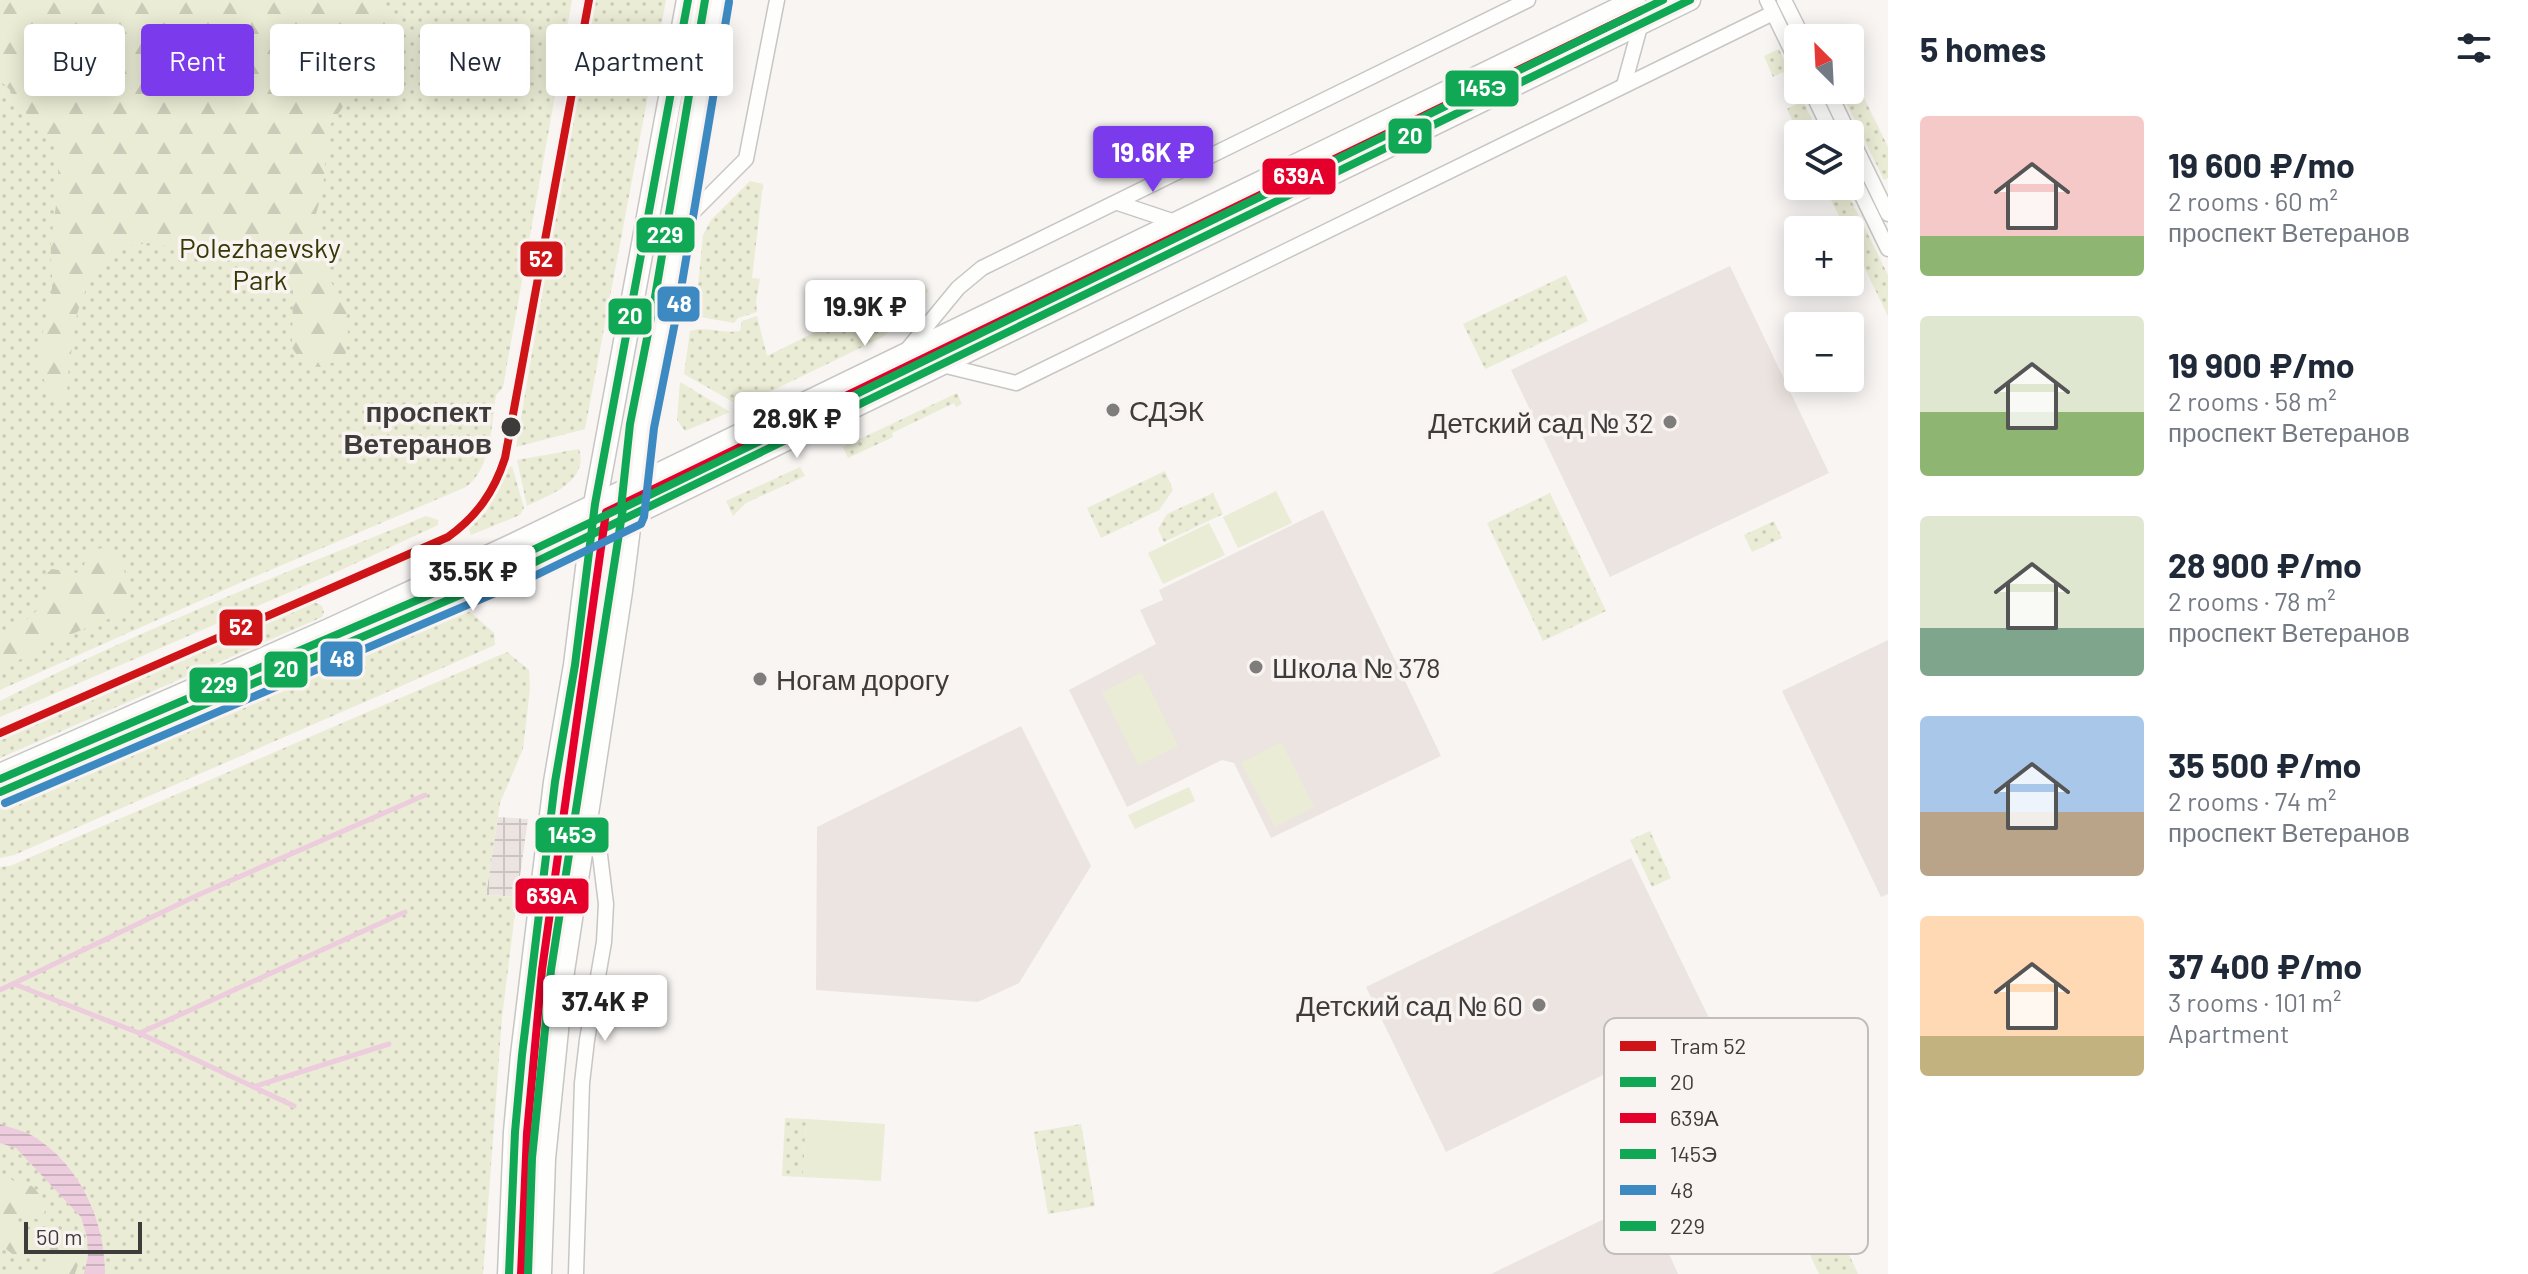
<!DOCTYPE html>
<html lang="en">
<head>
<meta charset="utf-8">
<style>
  :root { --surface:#fff; --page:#f6f6f7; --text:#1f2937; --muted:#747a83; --accent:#7c3aed }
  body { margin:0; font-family:Barlow,sans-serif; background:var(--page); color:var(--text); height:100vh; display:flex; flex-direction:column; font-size:30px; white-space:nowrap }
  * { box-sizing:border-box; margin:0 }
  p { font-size:26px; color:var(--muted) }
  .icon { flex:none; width:44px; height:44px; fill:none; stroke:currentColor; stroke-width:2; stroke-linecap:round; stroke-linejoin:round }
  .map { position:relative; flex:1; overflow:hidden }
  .drawer { display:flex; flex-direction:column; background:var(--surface); width:640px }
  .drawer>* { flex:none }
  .top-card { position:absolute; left:24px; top:24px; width:760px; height:72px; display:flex; gap:16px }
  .needle { width:52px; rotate:336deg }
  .tools { position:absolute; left:1784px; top:24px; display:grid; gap:16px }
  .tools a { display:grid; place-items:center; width:80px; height:80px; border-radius:8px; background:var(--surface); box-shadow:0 4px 20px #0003; font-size:40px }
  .scale { position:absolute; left:24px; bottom:20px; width:118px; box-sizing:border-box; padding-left:8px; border:4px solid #3e3c3b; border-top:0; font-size:22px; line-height:28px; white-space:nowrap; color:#3e3c3b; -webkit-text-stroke:6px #f9f4f2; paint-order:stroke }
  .price { position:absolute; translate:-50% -68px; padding:0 18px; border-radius:8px; background:#fff; color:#222; font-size:26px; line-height:52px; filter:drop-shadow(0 2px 4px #0008) }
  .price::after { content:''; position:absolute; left:50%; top:48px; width:24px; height:18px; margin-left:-12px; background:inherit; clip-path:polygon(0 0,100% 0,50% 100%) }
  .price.selected { background:var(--accent); color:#fff }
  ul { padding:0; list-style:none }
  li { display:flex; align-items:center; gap:24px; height:200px; padding:0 32px }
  li span { display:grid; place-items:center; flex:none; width:224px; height:160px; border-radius:8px; color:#555 }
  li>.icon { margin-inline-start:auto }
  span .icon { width:96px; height:96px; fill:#fffc; stroke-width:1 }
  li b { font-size:34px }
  h2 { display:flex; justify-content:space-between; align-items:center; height:96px; padding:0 32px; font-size:34px }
  .chip { padding:0 28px; border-radius:8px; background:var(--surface); box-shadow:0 4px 20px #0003; font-size:28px; line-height:72px }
  .chip.selected { background:var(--accent); color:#fff }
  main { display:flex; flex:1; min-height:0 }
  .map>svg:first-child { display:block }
  .built { fill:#ece4e0 }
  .industrial { fill:url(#industrial-grid) }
  .grass { fill:url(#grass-dots) }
  .forest { fill:url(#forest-firs) }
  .garden { fill:#eaecd5 }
  .water { fill:url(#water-rules) }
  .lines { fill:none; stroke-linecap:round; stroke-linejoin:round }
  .stream { stroke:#ecccdd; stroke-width:5 }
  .street-casing { stroke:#c8c6c4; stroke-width:17 }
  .secondary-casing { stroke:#c8c6c4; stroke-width:23 }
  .primary-casing { stroke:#c8c6c4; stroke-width:25 }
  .street { stroke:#fefefd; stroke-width:14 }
  .secondary { stroke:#fefefd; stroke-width:20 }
  .primary { stroke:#fefefd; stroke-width:22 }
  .bus-1-casing { stroke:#f9f4f2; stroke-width:14 }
  .bus-2-casing { stroke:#f9f4f2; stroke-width:14 }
  .bus-3-casing { stroke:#f9f4f2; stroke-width:14 }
  .bus-4-casing { stroke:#f9f4f2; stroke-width:14 }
  .bus-5-casing { stroke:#f9f4f2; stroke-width:14 }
  .bus-1 { stroke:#10a855; stroke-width:8 }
  .bus-2 { stroke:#e4002b; stroke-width:8 }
  .bus-3 { stroke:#10a855; stroke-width:8 }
  .bus-4 { stroke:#3d8ac2; stroke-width:8 }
  .bus-5 { stroke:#10a855; stroke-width:8 }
  .tram-1-casing { stroke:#f9f4f2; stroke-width:14 }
  .tram-1 { stroke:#ce1417; stroke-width:8 }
  .poi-dot { fill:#7f7d7b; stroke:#f9f4f2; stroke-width:3 }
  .stop-dot { fill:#3e3c3b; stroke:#f9f4f2; stroke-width:3 }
  .labels { text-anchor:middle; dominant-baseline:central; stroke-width:7; stroke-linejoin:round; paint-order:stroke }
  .park-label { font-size:28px; fill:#353a05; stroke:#f9f4f2 }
  .poi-label { font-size:28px; fill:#3e3c3b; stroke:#f9f4f2; text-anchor:start }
  .stop-label { font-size:28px; font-weight:bold; fill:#3e3c3b; stroke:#f9f4f2; text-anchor:end }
  .key { fill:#f9f4f2; stroke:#c1bdbb; stroke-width:2 }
  .key-label { font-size:22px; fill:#3e3c3b }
  .line-badge { stroke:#f9f4f2; stroke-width:3 }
  .badge-label { font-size:22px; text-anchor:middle; font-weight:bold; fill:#fff }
</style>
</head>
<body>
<main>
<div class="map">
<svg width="1888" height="1274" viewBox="0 0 1888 1274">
  <defs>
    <pattern id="industrial-grid" width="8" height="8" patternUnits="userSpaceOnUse" patternTransform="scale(2)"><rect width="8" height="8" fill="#ece4e0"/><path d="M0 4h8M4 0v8" fill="none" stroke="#cbc4c1"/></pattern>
    <pattern id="grass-dots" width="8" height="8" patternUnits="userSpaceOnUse" patternTransform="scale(2)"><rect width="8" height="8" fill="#eaecd5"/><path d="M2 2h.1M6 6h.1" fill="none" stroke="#cacbb8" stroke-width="1.8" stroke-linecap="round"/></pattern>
    <pattern id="forest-firs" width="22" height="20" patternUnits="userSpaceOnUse" patternTransform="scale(2)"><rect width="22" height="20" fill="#eaecd5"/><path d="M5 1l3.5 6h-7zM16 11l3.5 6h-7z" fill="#cacbb8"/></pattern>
    <pattern id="water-rules" width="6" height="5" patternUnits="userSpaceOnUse" patternTransform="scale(2)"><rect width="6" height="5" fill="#ecccdd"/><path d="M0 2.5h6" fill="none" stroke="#cbb0bf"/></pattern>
  </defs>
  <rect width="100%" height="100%" fill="#f8f5f3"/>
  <g class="built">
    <path d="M1730,266L1829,473L1610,577L1511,370Z"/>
    <path d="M1323,510L1441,756L1271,838L1234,763L1222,760L1127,807L1069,690L1156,644L1140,610L1163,600L1159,590Z"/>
    <path d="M1888,640V894L1881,897L1782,691Z"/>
    <path d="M1021,726L1091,866L1019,983L978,1002L816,990L817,827Z"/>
    <path d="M1631,858L1711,1022L1446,1152L1366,987Z"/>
    <path d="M1650,1211L1678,1274H1491L1602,1220Z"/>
  </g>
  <path class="industrial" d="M498,817L528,819L517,897L486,895Z"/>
  <g class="grass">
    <path d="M0,0H572L503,387L496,395C491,425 492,468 466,487L242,582L0,690Z"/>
    <path d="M592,0H666L585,429L516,447Z"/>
    <path d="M1779,49L1797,88L1792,91L1783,72L1773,77L1764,56Z"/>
    <path d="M1850,69L1888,147V178L1884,180L1840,90H1850Z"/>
    <path d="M1803,101L1819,134H1799L1787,109Z"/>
    <path d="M750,181L763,184L752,278L760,279L756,301L757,312L738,318L734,323L695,316L703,235L711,220Z"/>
    <path d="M1824,186H1844L1888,275V316L1850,238V230H1846Z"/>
    <path d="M1566,275L1588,321L1485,369L1463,324Z"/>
    <path d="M916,282H923L928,291L883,337L740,406L684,374L690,331C706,326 722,334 740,331L742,321L757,316L767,356Z"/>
    <path d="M680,382L730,412L685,431L677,420Z"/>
    <path d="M957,393L962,404L956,407L954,403L892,433L893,437L848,458L843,447Z"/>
    <path d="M579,449C589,482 549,495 527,506L517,460Z"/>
    <path d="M512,466L524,508L520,515L471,535L469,529L486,512L508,469Z"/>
    <path d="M800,467L805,476L746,503L733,516L726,501Z"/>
    <path d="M1165,471L1173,490L1159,510L1101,538L1087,508Z"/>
    <path d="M1213,493L1223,514L1164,542L1158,529L1167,514Z"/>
    <path d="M1550,493L1606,611L1543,641L1487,523Z"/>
    <path d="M426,516L438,520V525L341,570L0,717V701C138,631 283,573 426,516Z"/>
    <path d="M1774,521L1782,538L1752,552L1744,535Z"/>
    <path d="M313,601L322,606L324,612L322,617L0,758V740Z"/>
    <path d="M469,611L494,633L495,645L14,855L0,858V807Z"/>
    <path d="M507,652L529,670L530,689L523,749L500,803L486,895L517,897L502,1017L483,1274H0V867L10,866Z"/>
    <path d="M1650,831L1671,878L1652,887L1630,840Z"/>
    <path d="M785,1118L806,1119L803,1177L782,1176Z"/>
    <path d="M1081,1124L1095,1206L1048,1214L1034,1132Z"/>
    <path d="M1820,1192L1858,1274H1819L1788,1207Z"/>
  </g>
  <g class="forest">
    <path d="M0,0H364L382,3L398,16L393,34L380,55L328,128L323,189L316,214L323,232L331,282L346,307L348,334L345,358L321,367L305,366L292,348L293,290L283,260L261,248L215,255L178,251L155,242L130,246L106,262L88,283L77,314L67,381L68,402L56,405C25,353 47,337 52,287C53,273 50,258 51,244C53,215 68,161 48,135C43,129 35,125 30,119C20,104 15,92 0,81Z"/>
    <path d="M101,548C123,560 133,581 130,606L116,616L47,644L0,671V631C19,627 40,614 46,594C48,588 47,579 47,573L52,569L77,573L84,565L89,553Z"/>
    <path d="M0,1172L17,1183L32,1186L42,1197L45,1211L41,1221L19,1211L13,1220L18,1231C46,1244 56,1231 81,1255L75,1274H39L44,1271L51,1261L35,1251C17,1260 13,1256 0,1243Z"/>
  </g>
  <g class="garden">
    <path d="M1276,491L1292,523L1238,548L1223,517Z"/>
    <path d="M1209,523L1225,555L1163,584L1148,553Z"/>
    <path d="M1142,672L1178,746L1138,765L1102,692Z"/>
    <path d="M1281,742L1314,807L1275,827L1241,763Z"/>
    <path d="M1189,787L1195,801L1135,829L1128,815Z"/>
    <path d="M806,1119L885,1124L881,1181L803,1177Z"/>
  </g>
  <path class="water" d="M0,1124C11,1128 26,1131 36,1138C81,1167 105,1222 105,1274H84L88,1256L87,1237L81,1217L16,1148L0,1143Z"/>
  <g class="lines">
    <g class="stream">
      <path d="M14,984L139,1033L294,1106"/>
      <path d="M0,990L198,895L425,795"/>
      <path d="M140,1033L405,912"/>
      <path d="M253,1087L389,1044"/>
    </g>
    <defs>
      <g id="street">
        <path d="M1767,0L1798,64"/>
        <path d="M1784,0L1803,38"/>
        <path d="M1624,85L1641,23"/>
        <path d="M1811,90L1832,134"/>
        <path d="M1828,90L1849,134"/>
        <path d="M1850,136L1888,214"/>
        <path d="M1850,171L1888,249"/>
        <path d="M1118,203L1175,222"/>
        <path d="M679,226L746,159L777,0"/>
        <path d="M907,350L958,288L982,268L1528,0"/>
        <path d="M942,365L1016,383L1773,13"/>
        <path d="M576,1274L582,1083L587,1040L604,942L606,904L600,855L585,828"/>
      </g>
      <g id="secondary">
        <path d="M0,774L329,629L513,544L1635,0"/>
        <path d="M0,792L336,646L523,568L590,536L1690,0"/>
      </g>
      <g id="primary">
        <path d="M509,1274L515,1132L522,1055L555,782L575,665L595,504L688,0"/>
        <path d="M540,1274L544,1159L563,971L621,591L642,426L666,305L717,0"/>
      </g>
    </defs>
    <use href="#street" class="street-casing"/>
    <use href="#secondary" class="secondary-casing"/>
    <use href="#primary" class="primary-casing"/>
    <use href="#street" class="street"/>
    <use href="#secondary" class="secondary"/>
    <use href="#primary" class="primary"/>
    <defs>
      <g id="bus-1">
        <path d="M0,792L523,568L1690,0"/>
        <path d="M509,1274L515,1132L522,1055L555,782L575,665L595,504L688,0"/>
      </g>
      <path id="bus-2" d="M521,1274L527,1133L542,970L606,512L1640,11"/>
      <path id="bus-3" d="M528,1274L532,1158L551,970L623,508L1663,0"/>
      <path id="bus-4" d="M5,803L528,579L641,524L644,517L654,428L678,307L729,2"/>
      <path id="bus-5" d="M0,779L518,557L621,508L630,424L654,303L705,0"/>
    </defs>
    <use href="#bus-1" class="bus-1-casing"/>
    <use href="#bus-2" class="bus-2-casing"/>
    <use href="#bus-3" class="bus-3-casing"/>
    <use href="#bus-4" class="bus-4-casing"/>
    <use href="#bus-5" class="bus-5-casing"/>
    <use href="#bus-1" class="bus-1"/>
    <use href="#bus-2" class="bus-2"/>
    <use href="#bus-3" class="bus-3"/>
    <use href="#bus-4" class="bus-4"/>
    <use href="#bus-5" class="bus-5"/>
    <defs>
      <path id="tram-1" d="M0,733L448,537C477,516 494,492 505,458L589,0"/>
    </defs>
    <use href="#tram-1" class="tram-1-casing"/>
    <use href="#tram-1" class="tram-1"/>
  </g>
  <g class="poi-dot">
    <circle cx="1113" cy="410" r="8"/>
    <circle cx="1670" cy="422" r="8"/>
    <circle cx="1256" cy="667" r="8"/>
    <circle cx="760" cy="679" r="8"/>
    <circle cx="1539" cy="1005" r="8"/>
  </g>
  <circle class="stop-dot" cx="511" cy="427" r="11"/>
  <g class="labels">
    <g class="park-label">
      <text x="260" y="247">Polezhaevsky<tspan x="260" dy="32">Park</tspan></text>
    </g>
    <g class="poi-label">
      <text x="1129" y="410">СДЭК</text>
      <text x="1654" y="422" text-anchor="end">Детский сад № 32</text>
      <text x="1272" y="667">Школа № 378</text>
      <text x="776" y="679">Ногам дорогу</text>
      <text x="1523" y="1005" text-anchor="end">Детский сад № 60</text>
    </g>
    <g class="stop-label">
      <text x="492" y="411">проспект<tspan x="492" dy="32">Ветеранов</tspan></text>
    </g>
  </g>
  <rect x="1604" y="1018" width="264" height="236" rx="12" class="key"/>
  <rect x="1620" y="1041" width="36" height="10" fill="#ce1417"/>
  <rect x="1620" y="1077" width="36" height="10" fill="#10a855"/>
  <rect x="1620" y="1113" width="36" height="10" fill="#e4002b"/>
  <rect x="1620" y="1149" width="36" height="10" fill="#10a855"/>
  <rect x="1620" y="1185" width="36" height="10" fill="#3d8ac2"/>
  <rect x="1620" y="1221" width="36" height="10" fill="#10a855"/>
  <g class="key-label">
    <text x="1670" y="1054">Tram 52</text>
    <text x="1670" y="1090">20</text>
    <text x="1670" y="1126">639А</text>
    <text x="1670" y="1162">145Э</text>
    <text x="1670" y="1198">48</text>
    <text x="1670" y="1234">229</text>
  </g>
  <g class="line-badge">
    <rect x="1444" y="69" width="76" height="39" rx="8" fill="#10a855"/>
    <rect x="1387" y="117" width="46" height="38" rx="8" fill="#10a855"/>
    <rect x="1261" y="157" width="76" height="39" rx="8" fill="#e4002b"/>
    <rect x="635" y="216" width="61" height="38" rx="8" fill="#10a855"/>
    <rect x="519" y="240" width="45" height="38" rx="8" fill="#ce1417"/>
    <rect x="656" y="285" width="45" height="38" rx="8" fill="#3d8ac2"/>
    <rect x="607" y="297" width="46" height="39" rx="8" fill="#10a855"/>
    <rect x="218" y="608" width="46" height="39" rx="8" fill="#ce1417"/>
    <rect x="319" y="640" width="45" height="38" rx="8" fill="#3d8ac2"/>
    <rect x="263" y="650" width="46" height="39" rx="8" fill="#10a855"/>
    <rect x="188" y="666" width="61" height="38" rx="8" fill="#10a855"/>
    <rect x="534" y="816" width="76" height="38" rx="8" fill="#10a855"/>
    <rect x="514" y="877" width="76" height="38" rx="8" fill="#e4002b"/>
  </g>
  <g class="badge-label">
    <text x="1482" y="96">145Э</text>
    <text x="1410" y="144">20</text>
    <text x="1299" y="184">639А</text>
    <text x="665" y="243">229</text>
    <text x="541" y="267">52</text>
    <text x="679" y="312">48</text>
    <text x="630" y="324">20</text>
    <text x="241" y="635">52</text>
    <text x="342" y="667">48</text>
    <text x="286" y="677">20</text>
    <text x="219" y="693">229</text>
    <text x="572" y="843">145Э</text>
    <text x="552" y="904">639А</text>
  </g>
</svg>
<div class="tools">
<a><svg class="needle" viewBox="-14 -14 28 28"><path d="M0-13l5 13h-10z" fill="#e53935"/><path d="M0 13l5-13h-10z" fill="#747a83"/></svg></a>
<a><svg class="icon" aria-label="layers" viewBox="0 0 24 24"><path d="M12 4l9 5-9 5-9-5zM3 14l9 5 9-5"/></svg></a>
<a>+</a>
<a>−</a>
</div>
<div class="scale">50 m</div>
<b class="price selected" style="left:1153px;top:194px">19.6K ₽</b>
<b class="price" style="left:865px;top:348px">19.9K ₽</b>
<b class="price" style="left:797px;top:460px">28.9K ₽</b>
<b class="price" style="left:473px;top:613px">35.5K ₽</b>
<b class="price" style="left:605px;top:1043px">37.4K ₽</b>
<div class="top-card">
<a class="chip">Buy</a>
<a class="chip selected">Rent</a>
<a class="chip">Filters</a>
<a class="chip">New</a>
<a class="chip">Apartment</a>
</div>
</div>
<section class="drawer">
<h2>5 homes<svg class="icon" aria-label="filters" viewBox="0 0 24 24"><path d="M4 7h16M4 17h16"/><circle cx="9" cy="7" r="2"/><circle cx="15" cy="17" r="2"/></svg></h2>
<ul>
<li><span style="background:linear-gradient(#f6c9c9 75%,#8fb573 0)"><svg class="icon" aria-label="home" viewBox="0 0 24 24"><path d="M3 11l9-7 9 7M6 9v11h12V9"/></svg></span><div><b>19 600 ₽/mo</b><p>2 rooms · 60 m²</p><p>проспект Ветеранов</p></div></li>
<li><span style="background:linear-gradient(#dfe7d0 60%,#8fb573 0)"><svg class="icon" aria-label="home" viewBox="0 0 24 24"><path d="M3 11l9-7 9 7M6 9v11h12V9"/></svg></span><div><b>19 900 ₽/mo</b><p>2 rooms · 58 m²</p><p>проспект Ветеранов</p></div></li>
<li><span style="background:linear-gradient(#dfe7d0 70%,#7fa58c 0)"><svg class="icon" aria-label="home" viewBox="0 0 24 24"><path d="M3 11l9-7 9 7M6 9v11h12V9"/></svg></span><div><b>28 900 ₽/mo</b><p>2 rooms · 78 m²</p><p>проспект Ветеранов</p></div></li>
<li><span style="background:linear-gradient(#a9c7e8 60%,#b9a48a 0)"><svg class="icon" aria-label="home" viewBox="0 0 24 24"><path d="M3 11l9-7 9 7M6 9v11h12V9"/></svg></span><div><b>35 500 ₽/mo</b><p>2 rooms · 74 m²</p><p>проспект Ветеранов</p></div></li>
<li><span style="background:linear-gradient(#ffd9b3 75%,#c2b280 0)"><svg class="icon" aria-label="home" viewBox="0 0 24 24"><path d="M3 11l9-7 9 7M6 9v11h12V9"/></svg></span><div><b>37 400 ₽/mo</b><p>3 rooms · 101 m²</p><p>Apartment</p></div></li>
</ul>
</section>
</main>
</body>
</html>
